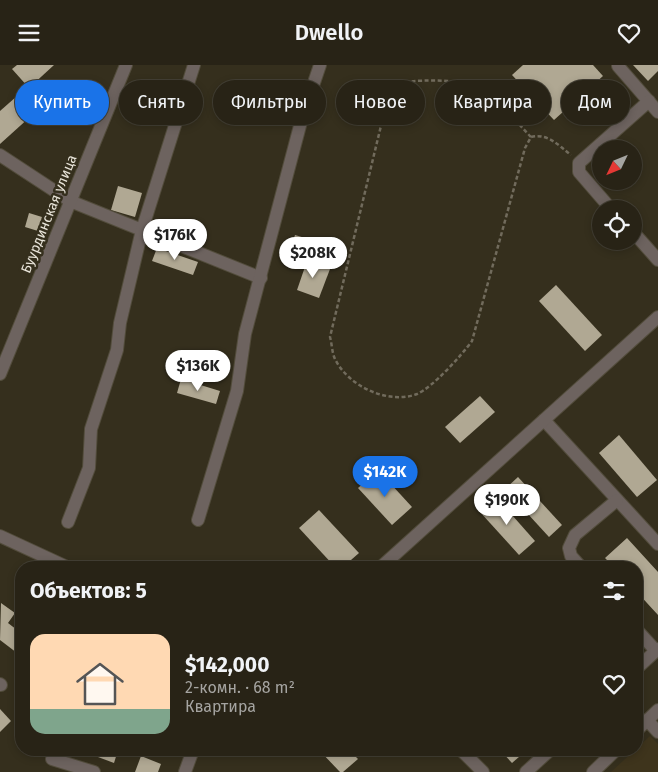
<!DOCTYPE html>
<html lang="ru">
<head>
<meta charset="utf-8">
<style>
  :root { --surface:#282316; --page:#302b1f; --text:#f1f3f6; --muted:#a5a4a1; --line:#444035; --accent:#1a73e8 }
  body { margin:0; font-family:"Fira Sans",sans-serif; background:var(--page); color:var(--text); height:100vh; display:flex; flex-direction:column; font-size:19px; white-space:nowrap }
  * { box-sizing:border-box; margin:0 }
  p { font-size:16px; color:var(--muted) }
  .icon { flex:none; width:28px; height:28px; fill:none; stroke:currentColor; stroke-width:2; stroke-linecap:round; stroke-linejoin:round }
  .map { position:relative; flex:1; overflow:hidden }
  .drawer { position:absolute; left:15px; top:496px; width:628px; height:195px; display:flex; flex-direction:column; background:var(--surface); border-radius:20px; box-shadow:0 2px 8px #0003,0 0 0 1px var(--line) }
  .drawer>* { flex:none }
  .top-card { position:absolute; left:15px; top:15px; width:629px; height:45px; display:flex; gap:10px }
  .needle { width:32px; rotate:227deg }
  .buttons { position:absolute; left:592px; top:75px; display:grid; gap:10px }
  .buttons a { display:grid; place-items:center; width:50px; height:50px; border-radius:50%; background:var(--surface); box-shadow:0 2px 8px #0003,0 0 0 1px var(--line); font-size:25px }
  .price { position:absolute; translate:-50% -42px; padding:0 11px; border-radius:18px; background:#fff; color:#222; font-size:16px; line-height:32px; filter:drop-shadow(0 1px 2px #0008) }
  .price::after { content:''; position:absolute; left:50%; top:30px; width:15px; height:11px; margin-left:-8px; background:inherit; clip-path:polygon(0 0,100% 0,50% 100%) }
  .price.selected { background:var(--accent); color:#fff }
  ul { padding:0; list-style:none }
  li { display:flex; align-items:center; gap:15px; height:125px; padding:0 15px }
  li+li { border-top:1px solid var(--line) }
  li span { display:grid; place-items:center; flex:none; width:140px; height:100px; border-radius:15px; color:#555 }
  li>.icon { margin-inline-start:auto }
  span .icon { width:60px; height:60px; fill:#fffc; stroke-width:1 }
  li b { font-size:21px }
  h2 { display:flex; justify-content:space-between; align-items:center; height:60px; padding:0 15px; font-size:21px }
  .tag { padding:0 18px; border-radius:22px; background:var(--surface); box-shadow:0 2px 8px #0003,0 0 0 1px var(--line); font-size:18px; line-height:45px }
  .tag.selected { background:var(--accent); color:#fff }
  header { display:flex; justify-content:space-between; align-items:center; height:65px; padding:0 15px; background:var(--surface); font-size:22px; font-weight:600 }
  .map>svg:first-child { display:block }
  .built { fill:#3e341c }
  .building { fill:#b0a893 }
  .lines { fill:none; stroke-linecap:round; stroke-linejoin:round }
  .minor-casing { stroke:#524c3b; stroke-width:14 }
  .path { stroke:#716b5c; stroke-width:2.5; stroke-dasharray:4 2.5; stroke-linecap:butt }
  .minor { stroke:#6d635f; stroke-width:12 }
  .labels { text-anchor:middle; dominant-baseline:central; stroke-width:5; stroke-linejoin:round; paint-order:stroke }
  .street-label { font-size:14px; fill:#e9e5da; stroke:#352f1d }
</style>
</head>
<body>
<header><svg class="icon" aria-label="menu" viewBox="0 0 24 24"><path d="M4 6h16M4 12h16M4 18h16"/></svg>Dwello<svg class="icon" aria-label="heart" viewBox="0 0 24 24"><path d="M12 20l-8-8c-3-5 5-10 8-4 3-6 11-1 8 4z"/></svg></header>
<div class="map">
<svg width="658" height="707" viewBox="0 0 658 707">
  <rect width="100%" height="100%" fill="#352f1d"/>
  <path class="built" d="M650,671L658,679V707H611Z"/>
  <g class="building">
    <path d="M17,0H54L29,23L12,4Z"/>
    <path d="M523,0H593L603,11L554,55L512,10Z"/>
    <path d="M633,0H658V6L648,16Z"/>
    <path d="M25,24L41,42L0,79V46Z"/>
    <path d="M118,121L142,128L135,152L111,145Z"/>
    <path d="M29,148L42,152L38,166L25,162Z"/>
    <path d="M295,170L339,183L334,198L290,185Z"/>
    <path d="M157,183L198,197L193,210L152,196Z"/>
    <path d="M307,196L330,204L319,233L297,225Z"/>
    <path d="M556,220L602,270L585,286L539,236Z"/>
    <path d="M181,314L220,326L216,339L177,328Z"/>
    <path d="M480,331L495,347L460,378L445,362Z"/>
    <path d="M619,370L657,415L637,432L599,388Z"/>
    <path d="M378,405L412,442L392,460L358,423Z"/>
    <path d="M518,412L562,460L549,472L505,424Z"/>
    <path d="M496,432L535,476L519,490L480,447Z"/>
    <path d="M319,445L359,488L343,502H335L299,463Z"/>
    <path d="M627,473L658,507V550L636,526V502H614L605,493Z"/>
    <path d="M1,538L15,548L8,558L21,568V591L0,575Z"/>
    <path d="M0,644L11,656L0,667Z"/>
    <path d="M54,685H74L71,692Z"/>
    <path d="M100,685H118L114,698L98,692Z"/>
    <path d="M319,685H349L358,694L343,707H340Z"/>
    <path d="M500,685H527L512,698Z"/>
    <path d="M141,691L161,699L158,707H135Z"/>
  </g>
  <g class="lines">
    <defs>
      <g id="minor">
        <path d="M618,1L658,47"/>
        <path d="M0,90L70,136L261,213"/>
        <path d="M611,144L579,107V98L649,36"/>
        <path d="M634,168L658,195"/>
        <path d="M0,309L126,0"/>
        <path d="M544,355L658,479"/>
        <path d="M198,455L237,326L245,269L302,53L320,0"/>
        <path d="M68,457L89,403L91,364L117,285L120,258L142,165L194,0"/>
        <path d="M0,471L67,502"/>
        <path d="M381,502L658,252"/>
        <path d="M581,502L571,491L569,483L575,470L617,435"/>
        <path d="M636,564L656,586"/>
        <path d="M636,604L658,584"/>
        <path d="M0,619L1,620"/>
        <path d="M647,655L658,667"/>
        <path d="M636,666L658,645"/>
        <path d="M461,685L483,707"/>
        <path d="M52,694L94,707"/>
        <path d="M185,707L193,685"/>
        <path d="M526,707L550,685"/>
        <path d="M593,707L616,685"/>
      </g>
    </defs>
    <use href="#minor" class="minor-casing"/>
    <path class="path" d="M531,72C516,57 494,27 474,20C462,15 407,13 398,20C393,24 389,34 386,40L330,272C332,279 332,288 335,294C348,321 388,340 417,329C433,322 461,291 472,276L525,83L531,72C548,68 558,80 571,90"/>
    <use href="#minor" class="minor"/>
  </g>
  <g class="labels">
    <g class="street-label">
      <text transform="translate(49 149) rotate(-68)">Буурдинская улица</text>
    </g>
  </g>
</svg>
<div class="buttons">
<a><svg class="needle" viewBox="-14 -14 28 28"><path d="M0-13l5 13h-10z" fill="#e53935"/><path d="M0 13l5-13h-10z" fill="#a5a4a1"/></svg></a>
<a><svg class="icon" aria-label="locate" viewBox="0 0 24 24"><circle cx="12" cy="12" r="6"/><path d="M12 2v4M12 18v4M2 12h4M18 12h4"/></svg></a>
</div>
<b class="price" style="left:175px;top:196px">$176K</b>
<b class="price" style="left:313px;top:214px">$208K</b>
<b class="price" style="left:198px;top:327px">$136K</b>
<b class="price selected" style="left:385px;top:433px">$142K</b>
<b class="price" style="left:507px;top:461px">$190K</b>
<div class="top-card">
<a class="tag selected">Купить</a>
<a class="tag">Снять</a>
<a class="tag">Фильтры</a>
<a class="tag">Новое</a>
<a class="tag">Квартира</a>
<a class="tag">Дом</a>
</div>
<section class="drawer">
<h2>Объектов: 5<svg class="icon" aria-label="filters" viewBox="0 0 24 24"><path d="M4 7h16M4 17h16"/><circle cx="9" cy="7" r="2"/><circle cx="15" cy="17" r="2"/></svg></h2>
<ul>
<li><span style="background:linear-gradient(#ffd9b3 75%,#7fa58c 0)"><svg class="icon" aria-label="home" viewBox="0 0 24 24"><path d="M3 11l9-7 9 7M6 9v11h12V9"/></svg></span><div><b>$142,000</b><p>2-комн. · 68 m²</p><p>Квартира</p></div><svg class="icon" aria-label="heart" viewBox="0 0 24 24"><path d="M12 20l-8-8c-3-5 5-10 8-4 3-6 11-1 8 4z"/></svg></li>
</ul>
</section>
</div>
</body>
</html>
